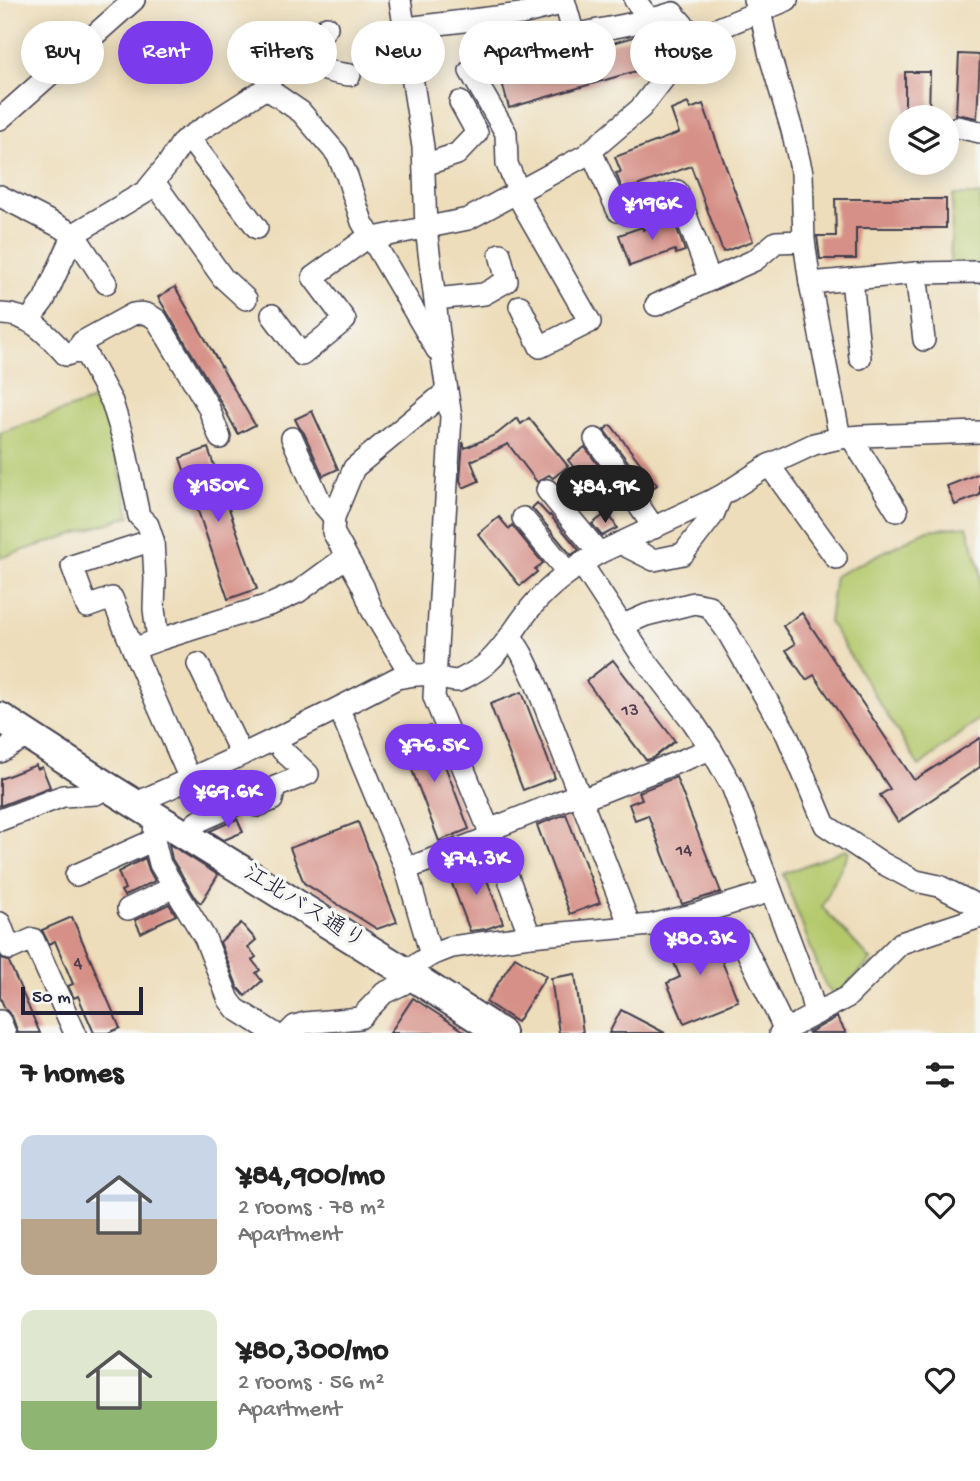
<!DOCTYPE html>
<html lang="en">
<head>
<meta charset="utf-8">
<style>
  :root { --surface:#fff; --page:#f6f6f6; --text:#222; --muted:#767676; --accent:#7c3aed }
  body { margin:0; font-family:"Gochi Hand","Klee One",sans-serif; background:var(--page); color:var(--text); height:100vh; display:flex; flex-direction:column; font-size:26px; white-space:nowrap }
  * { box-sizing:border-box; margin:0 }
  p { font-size:23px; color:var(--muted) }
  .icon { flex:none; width:38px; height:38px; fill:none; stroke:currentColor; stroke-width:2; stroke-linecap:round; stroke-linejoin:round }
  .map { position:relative; height:1033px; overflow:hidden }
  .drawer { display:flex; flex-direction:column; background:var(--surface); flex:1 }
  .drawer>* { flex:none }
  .guide { position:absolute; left:21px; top:21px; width:938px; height:63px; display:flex; gap:14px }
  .buttons { position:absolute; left:889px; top:105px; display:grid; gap:14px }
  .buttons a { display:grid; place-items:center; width:70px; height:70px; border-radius:50%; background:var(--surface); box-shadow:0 4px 18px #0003; font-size:35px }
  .scale { position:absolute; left:21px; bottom:18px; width:122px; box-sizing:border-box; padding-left:7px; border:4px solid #22223b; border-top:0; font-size:19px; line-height:24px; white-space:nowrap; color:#22223b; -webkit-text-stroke:5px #f6f6f2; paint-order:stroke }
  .price { position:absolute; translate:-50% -60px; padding:0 16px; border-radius:24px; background:var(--accent); color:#fff; font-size:23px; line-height:46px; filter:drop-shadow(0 2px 4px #0008) }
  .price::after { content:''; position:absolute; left:50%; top:42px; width:21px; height:16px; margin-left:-10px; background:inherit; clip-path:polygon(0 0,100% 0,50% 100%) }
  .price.on { background:#222; color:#fff }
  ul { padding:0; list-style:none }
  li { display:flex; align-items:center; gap:21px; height:175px; padding:0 21px }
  li span { display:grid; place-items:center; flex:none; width:196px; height:140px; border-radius:14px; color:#555 }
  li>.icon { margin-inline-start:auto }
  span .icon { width:84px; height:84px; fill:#fffc; stroke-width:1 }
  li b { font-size:30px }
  h2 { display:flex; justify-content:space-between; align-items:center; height:84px; padding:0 21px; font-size:30px }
  .pill { padding:0 24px; border-radius:32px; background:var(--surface); box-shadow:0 4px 18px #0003; font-size:24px; line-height:63px }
  .pill.on { background:var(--accent); color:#fff }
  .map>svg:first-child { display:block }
  .green { fill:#b4c86b; stroke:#6b7553; stroke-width:2 }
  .building { fill:#d69087 }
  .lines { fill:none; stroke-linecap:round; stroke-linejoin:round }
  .minor-casing { stroke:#403e4e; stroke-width:24 }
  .major-casing { stroke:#403e4e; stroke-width:32 }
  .minor { stroke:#fff; stroke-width:21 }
  .major { stroke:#fff; stroke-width:28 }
  .labels { text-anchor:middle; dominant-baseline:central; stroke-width:7; stroke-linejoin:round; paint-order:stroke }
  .number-label { font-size:19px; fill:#4f3e4e }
  .street-label { font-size:23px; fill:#22223b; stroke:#f6f6f2 }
</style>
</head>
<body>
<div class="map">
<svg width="980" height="1033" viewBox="0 0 980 1033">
  <rect width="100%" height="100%" fill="#f6f6f2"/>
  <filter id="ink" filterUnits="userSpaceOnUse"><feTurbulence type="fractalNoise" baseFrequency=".0143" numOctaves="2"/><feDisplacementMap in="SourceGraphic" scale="14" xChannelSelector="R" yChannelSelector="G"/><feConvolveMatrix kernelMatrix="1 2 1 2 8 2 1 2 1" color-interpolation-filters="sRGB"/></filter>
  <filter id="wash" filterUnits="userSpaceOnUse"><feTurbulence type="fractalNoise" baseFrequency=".00686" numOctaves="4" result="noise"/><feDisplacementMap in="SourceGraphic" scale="28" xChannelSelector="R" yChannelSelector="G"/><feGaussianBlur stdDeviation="1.57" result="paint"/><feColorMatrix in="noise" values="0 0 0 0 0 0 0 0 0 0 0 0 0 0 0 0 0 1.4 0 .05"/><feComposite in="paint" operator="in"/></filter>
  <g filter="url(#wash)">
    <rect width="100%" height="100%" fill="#edddba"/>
    <g class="green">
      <path d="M953,195H980V264L950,263Z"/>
      <path d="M99,398L107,415L130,516L0,558V433Z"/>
      <path d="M967,526L980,568V718L919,766L829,622L835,576L928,530Z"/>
      <path d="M846,849L849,851L822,907L871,960L843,990L833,994L824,983L783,874Z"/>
    </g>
    <g id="blocks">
      <g class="building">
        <path d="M641,35L650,67L509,108L500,75Z"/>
        <path d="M959,54L980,55L977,118L956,114Z"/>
        <path d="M905,72H930L929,117L905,116Z"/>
        <path d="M688,103L690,109L703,104L753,241L723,252L691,166L623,191L616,173L621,172L615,157L679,133L671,110Z"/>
        <path d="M835,199H946V228H856V259H820L817,236H836Z"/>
        <path d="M673,218L685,251L676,254L675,250L630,266L619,235L642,227L643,230Z"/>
        <path d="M175,287L255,425L238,434L219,399L158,297Z"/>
        <path d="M312,411L338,469L323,476L304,433L299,427L295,419Z"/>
        <path d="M517,418L521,424L529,418L568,466L553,478L549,475L537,482L508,444L471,461L479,481L463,488L460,480L463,442L465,448L470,446L497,434Z"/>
        <path d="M611,425L657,485L646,493L640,484L638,475L604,430Z"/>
        <path d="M585,447L614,487L619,500L607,509L568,460Z"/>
        <path d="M208,448L257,589L228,599L180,458Z"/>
        <path d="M980,473V495L955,505L947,486Z"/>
        <path d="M537,503L549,516L550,515L579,550L571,555L532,508Z"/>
        <path d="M608,512L617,528L602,536L592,524Z"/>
        <path d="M499,517L509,529L512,525L543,563L535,569L537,572L520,586L478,534Z"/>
        <path d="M802,613L914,780L980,738V767L898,822L880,795L890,789L814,675L806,680L786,650L795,644L783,626Z"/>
        <path d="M613,660L675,741L653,758L646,760L586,681Z"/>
        <path d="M522,692L555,778L523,790L490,704Z"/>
        <path d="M430,726L469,829L439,841L400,738Z"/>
        <path d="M36,765L37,769L42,767L50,787L0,806V779Z"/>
        <path d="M676,777L721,892L682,904L648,815L635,820L629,804L642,799L639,792Z"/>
        <path d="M566,814L600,903L570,914L537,825Z"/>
        <path d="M237,819L243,832L224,840L210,831Z"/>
        <path d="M358,822L397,922L377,929L304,883L290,848Z"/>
        <path d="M169,844L218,875L201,903L197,900L172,859Z"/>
        <path d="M145,858L149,870L155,881L124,896L121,891L125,889L118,872Z"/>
        <path d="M480,861L503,923L486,929L470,931L448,873Z"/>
        <path d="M169,904L176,915L157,924V925L141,933L135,920Z"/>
        <path d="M72,917L120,1028L108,1033H94L78,996L74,998L68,986L73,984L55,941L49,944L42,930Z"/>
        <path d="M241,923L256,940L248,947L256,957L252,960L260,970L256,973L262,981L245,996L238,988L220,942Z"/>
        <path d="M709,929L738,1001L684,1023L667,983L680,977L667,946Z"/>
        <path d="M0,957L9,962L40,1033H18L12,1016L5,1009L0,997Z"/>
        <path d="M515,957L546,976L517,1022L486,1002Z"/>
        <path d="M575,974L583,1033H559L551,978Z"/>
        <path d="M413,998L467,1033H390Z"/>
        <path d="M621,1010L665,1033H609Z"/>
        <path d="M837,1017L846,1033H808Z"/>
      </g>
    </g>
  </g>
  <g filter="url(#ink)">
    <use href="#blocks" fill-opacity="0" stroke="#403e4e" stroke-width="2"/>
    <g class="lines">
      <defs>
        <g id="minor">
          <path d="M400,0L423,147L426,228L442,358L451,417L434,697L489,830L494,840L530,936"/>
          <path d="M635,0L651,21"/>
          <path d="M754,0L760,11L770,56L792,130L802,173L804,241L810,283L840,438"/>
          <path d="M406,28L521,14L565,3L574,35"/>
          <path d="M298,56C314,68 330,73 350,75"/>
          <path d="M266,88L268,81L317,40L327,27"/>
          <path d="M0,119L134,0"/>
          <path d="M957,127L980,132"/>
          <path d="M189,138L257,228"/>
          <path d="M591,151L618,211L677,191L710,280L755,260L776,242L804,241"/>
          <path d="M424,165L457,154L477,133L460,102"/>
          <path d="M154,182L223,278L246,299"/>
          <path d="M519,192L507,164L506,133L470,71C504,58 537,43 573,35C606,28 640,24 673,13L695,38"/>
          <path d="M516,193L590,322L540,347L520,306"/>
          <path d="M0,196L74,234L44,300L29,320"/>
          <path d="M916,273L924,340"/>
          <path d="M852,279L860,358"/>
          <path d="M106,283L74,234L146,191L168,164L183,141L266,88L301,112L337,154L347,176L362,222L437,350"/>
          <path d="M810,283L916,273L980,272"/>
          <path d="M435,299L484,294L507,281L500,254"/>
          <path d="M656,305L710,280"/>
          <path d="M0,314C29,313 48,335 66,355L75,352L86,354L112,402L123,438L139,516L148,525L153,540L155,579L154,609L158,640L133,649L190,779"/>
          <path d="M272,315L302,355L345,320L313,277L364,240L468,219L586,155L641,108L695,38L787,0"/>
          <path d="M75,352L82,342L133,314C144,312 149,314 157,320L208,406L220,438"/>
          <path d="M851,437L897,511"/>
          <path d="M292,438L320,501L334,517"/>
          <path d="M595,439L627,483V488L654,528"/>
          <path d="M769,465L836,558"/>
          <path d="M547,490L599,553"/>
          <path d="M523,518L568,573"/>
          <path d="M620,543L654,560L683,554L713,515L721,496"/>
          <path d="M581,563L642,656L693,722L711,749L732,786L810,994L815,1014"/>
          <path d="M621,626L646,615L694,603L709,606L727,631L787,735L825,825L882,863L916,881L939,886L980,907"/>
          <path d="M511,636L522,654L535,681L630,926"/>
          <path d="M158,640L272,604L298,592L346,557"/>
          <path d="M133,649L112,598L87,607L72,566L153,540"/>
          <path d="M198,664L241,754"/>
          <path d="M411,675L372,610L363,586L333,532L334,517L354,468L447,391"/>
          <path d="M0,752L29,735"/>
          <path d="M581,800L711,749"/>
          <path d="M136,803C224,764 311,723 397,678C407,676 417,674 427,675C438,677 447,681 458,681C467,676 478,671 486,664C506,647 517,623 534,604C552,583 575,567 599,553L721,496L769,465L814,444L840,438L861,436L980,432"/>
          <path d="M155,816L154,840L160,864L205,938L229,1000L236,1009L274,1033"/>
          <path d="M0,820L63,796L96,794L108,787"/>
          <path d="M190,837L197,822L247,800L257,806L272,800L275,787L308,774L282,750L278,739"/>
          <path d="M406,869L485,839L489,830L579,794"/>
          <path d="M76,875L154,840"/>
          <path d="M128,909L174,887"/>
          <path d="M0,923L10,949L33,939L75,1033"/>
          <path d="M742,941L785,1030"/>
          <path d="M431,955L452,947L530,936L651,925L693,915L771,891"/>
          <path d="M0,1021L5,1033"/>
          <path d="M288,1033L295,1026L305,1023L360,1018L384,993L403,984L417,964L431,955L406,869L344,720"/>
          <path d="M780,1033L847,997L901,943L980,917"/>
        </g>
        <path id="major" d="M0,717L108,787L409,974L501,1033"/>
      </defs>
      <use href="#minor" class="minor-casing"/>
      <use href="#major" class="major-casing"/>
      <use href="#minor" class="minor"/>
      <use href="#major" class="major"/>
    </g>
  </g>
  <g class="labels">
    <g class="number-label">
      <text x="630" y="711">13</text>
      <text x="684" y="851">14</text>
      <text x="78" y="964">4</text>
    </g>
    <g class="street-label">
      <text transform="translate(304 908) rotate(32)">江北バス通り</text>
    </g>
  </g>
</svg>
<div class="buttons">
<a><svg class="icon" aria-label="layers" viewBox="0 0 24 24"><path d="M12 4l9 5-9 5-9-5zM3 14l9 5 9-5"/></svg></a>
</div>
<div class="scale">50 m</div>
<b class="price" style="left:652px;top:242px">¥196K</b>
<b class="price" style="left:218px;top:524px">¥150K</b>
<b class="price on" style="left:605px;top:525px">¥84.9K</b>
<b class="price" style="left:434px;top:784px">¥76.5K</b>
<b class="price" style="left:228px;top:830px">¥69.6K</b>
<b class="price" style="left:476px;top:897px">¥74.3K</b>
<b class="price" style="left:700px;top:977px">¥80.3K</b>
<div class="guide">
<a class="pill">Buy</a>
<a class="pill on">Rent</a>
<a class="pill">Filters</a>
<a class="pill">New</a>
<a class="pill">Apartment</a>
<a class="pill">House</a>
</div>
</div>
<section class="drawer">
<h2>7 homes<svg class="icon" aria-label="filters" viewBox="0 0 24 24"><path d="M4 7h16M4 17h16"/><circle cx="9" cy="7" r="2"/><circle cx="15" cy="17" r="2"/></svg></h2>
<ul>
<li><span style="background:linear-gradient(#c9d6e8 60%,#b9a48a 0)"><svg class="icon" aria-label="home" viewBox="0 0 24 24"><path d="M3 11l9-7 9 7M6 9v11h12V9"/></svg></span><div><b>¥84,900/mo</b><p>2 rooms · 78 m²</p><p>Apartment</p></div><svg class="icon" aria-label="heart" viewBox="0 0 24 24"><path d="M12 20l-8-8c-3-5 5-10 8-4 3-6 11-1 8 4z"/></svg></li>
<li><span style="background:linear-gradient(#dfe7d0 65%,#8fb573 0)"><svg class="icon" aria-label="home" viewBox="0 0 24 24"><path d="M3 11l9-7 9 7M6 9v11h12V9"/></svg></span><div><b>¥80,300/mo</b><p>2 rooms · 56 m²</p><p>Apartment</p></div><svg class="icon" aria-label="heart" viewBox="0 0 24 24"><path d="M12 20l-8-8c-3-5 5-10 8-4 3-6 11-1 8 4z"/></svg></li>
</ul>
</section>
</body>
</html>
